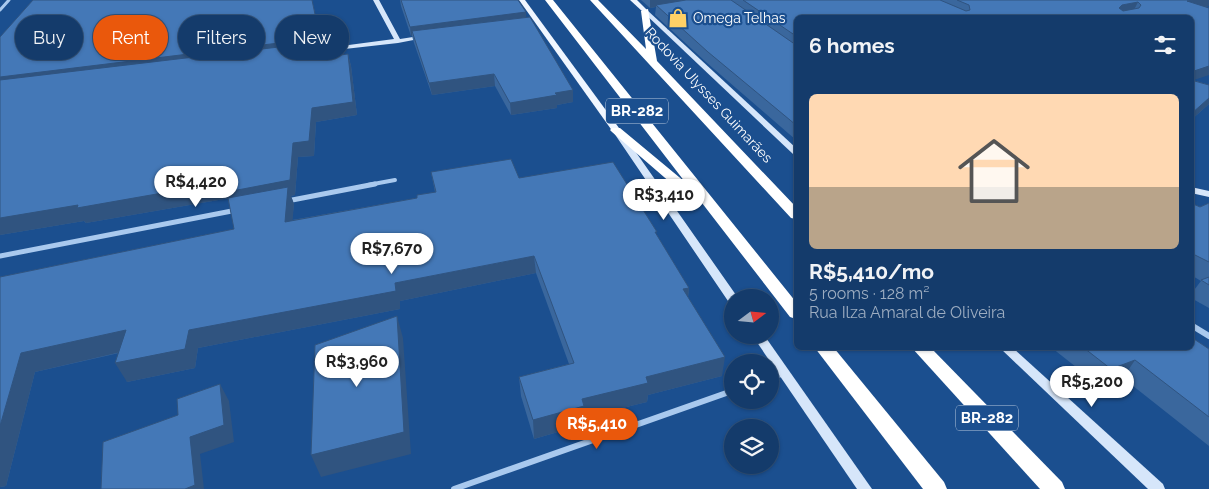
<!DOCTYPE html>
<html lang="en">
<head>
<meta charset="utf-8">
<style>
  :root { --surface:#143b6b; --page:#214673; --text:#f1f3f6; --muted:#9dadc1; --line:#33557e; --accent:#ea580c }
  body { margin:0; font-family:Raleway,sans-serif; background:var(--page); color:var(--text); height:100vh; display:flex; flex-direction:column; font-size:19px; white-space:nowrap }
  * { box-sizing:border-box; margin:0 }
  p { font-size:16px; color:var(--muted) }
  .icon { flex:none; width:28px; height:28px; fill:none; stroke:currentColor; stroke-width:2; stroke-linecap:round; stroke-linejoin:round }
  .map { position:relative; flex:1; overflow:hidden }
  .drawer { position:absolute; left:794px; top:15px; width:400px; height:335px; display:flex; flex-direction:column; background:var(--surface); border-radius:8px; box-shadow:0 1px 4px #0004,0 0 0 1px var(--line) }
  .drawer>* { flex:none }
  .guide { position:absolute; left:15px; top:15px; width:475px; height:45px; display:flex; gap:10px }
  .needle { width:32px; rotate:74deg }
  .tools { position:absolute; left:724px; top:289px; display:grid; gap:10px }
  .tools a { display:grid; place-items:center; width:55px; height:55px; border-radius:50%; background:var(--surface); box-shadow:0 1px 4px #0004,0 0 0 1px var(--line); font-size:25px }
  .price { position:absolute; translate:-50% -42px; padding:0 11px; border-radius:18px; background:#fff; color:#222; font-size:16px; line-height:32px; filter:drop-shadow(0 1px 2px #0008) }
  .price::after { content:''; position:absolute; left:50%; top:30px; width:15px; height:11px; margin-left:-8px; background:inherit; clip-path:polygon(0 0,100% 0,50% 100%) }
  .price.selected { background:var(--accent); color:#fff }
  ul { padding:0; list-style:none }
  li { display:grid; align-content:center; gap:10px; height:265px; padding:0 15px }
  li+li { border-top:1px solid var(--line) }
  li span { display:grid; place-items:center; height:155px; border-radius:8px; color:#555 }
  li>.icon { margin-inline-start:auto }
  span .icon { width:90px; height:90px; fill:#fffc; stroke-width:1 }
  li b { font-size:21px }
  h2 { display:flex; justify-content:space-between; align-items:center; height:60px; padding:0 15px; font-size:21px }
  .tag { padding:0 18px; border-radius:22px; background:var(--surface); box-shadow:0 1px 4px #0004,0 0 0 1px var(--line); font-size:18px; line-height:45px }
  .tag.selected { background:var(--accent); color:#fff }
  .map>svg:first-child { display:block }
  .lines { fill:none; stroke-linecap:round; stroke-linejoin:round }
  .street-far3 { stroke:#a9c9ee; stroke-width:3 }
  .street-far2 { stroke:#a9c9ee; stroke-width:4 }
  .street-far1 { stroke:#a9c9ee; stroke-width:5 }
  .street { stroke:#a9c9ee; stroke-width:6 }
  .secondary { fill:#d6e6fa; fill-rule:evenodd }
  .primary { fill:#f0f6ff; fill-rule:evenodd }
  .highway { fill:#fff; fill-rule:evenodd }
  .wall { fill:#3a679d }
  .shaded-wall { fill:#305480 }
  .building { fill:#4478b7; stroke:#305480; fill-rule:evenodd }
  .labels { text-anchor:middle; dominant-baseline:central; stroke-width:4.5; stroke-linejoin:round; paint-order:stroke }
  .far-poi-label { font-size:14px; fill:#fff; stroke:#1b4f8f; text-anchor:start }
  .far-street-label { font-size:14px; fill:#fff; stroke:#1b4f8f }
  .shield { fill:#1b4f8f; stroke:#bbcadd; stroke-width:1 }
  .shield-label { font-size:15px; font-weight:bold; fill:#fff }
</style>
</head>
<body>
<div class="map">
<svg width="1209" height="489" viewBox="0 0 1209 489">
  <rect width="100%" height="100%" fill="#1b4f8f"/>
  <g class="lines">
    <path class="street-far3" d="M0,10L9,0"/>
    <path class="street-far2" d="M368,185L395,180"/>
    <g class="street-far1">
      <path d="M287,201L375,184"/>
      <path d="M0,256L237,210"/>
    </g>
    <g class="street">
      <path d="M1191,325L1209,336"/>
      <path d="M770,378L784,373"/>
      <path d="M454,489L732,391"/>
    </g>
    <g class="secondary">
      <path d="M373,0H379L400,39L426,35L429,37L398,43L309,53L308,52L311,50L394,39Z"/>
      <path d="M643,10H647L796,148V154H793L643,12Z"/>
      <path d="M615,131H621L736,295L737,298H732V302L728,301L614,133Z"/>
      <path d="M1191,187L1209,191V197L1191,193Z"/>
      <path d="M752,335H764L872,489H857Z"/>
      <path d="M1000,348H1013L1163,484L1165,489H1148Z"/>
    </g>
    <g class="primary">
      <path d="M519,0H525L619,128V132H613Z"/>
      <path d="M630,0H637L648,11L643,12Z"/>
    </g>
    <g class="highway">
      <path d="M545,0H553L796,302V319L790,317L702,203H694L612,132L610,130L612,128H620L685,182Z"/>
      <path d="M590,0H598L646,49L641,11L648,9L657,61L796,207V219L791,218Z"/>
      <path d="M815,348H834L944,482L947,489H923Z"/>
      <path d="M912,348H931L1062,482L1065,489H1040Z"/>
    </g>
  </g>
  <g class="wall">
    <path d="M400,0H518L526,18L573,90V102L557,105V108L511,115L495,86L432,95L414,43L412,36H411L401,6Z"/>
    <path d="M641,0H1209V6L1205,7L1193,80L1209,85V104L1191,120V18H796V140L707,63L655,15L656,7L650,8Z"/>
    <path d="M0,37L323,46L325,57L348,54L351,66L357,115L316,122L314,156L298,157L295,195L291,196L294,204L292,220L417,198L435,192L431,172L519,178L657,236L689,288L688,297L722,376L648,395L647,402L585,417V424L534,439L521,396L519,377L569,364L536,273L400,301V309L198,348L195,368L127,382L119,353L35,372L6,486L0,487V277L234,229L230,198L86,223L84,221L0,235Z"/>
    <path d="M1191,203L1200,207L1209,203V308L1191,298V294L1201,281L1191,275Z"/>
    <path d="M1052,348H1191L1209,349V446L1123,378L1100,386Z"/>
  </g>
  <g class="shaded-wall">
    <path d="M312,0L323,46L0,86V77Z"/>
    <path d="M650,0H703L656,5V7L650,8Z"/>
    <path d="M1193,0H1209V6L1182,11L1187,1Z"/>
    <path d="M1138,2L1133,12L1117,15L1119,8L1122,5Z"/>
    <path d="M526,12V21L412,31V36H411L410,27Z"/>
    <path d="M348,54L351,66L357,115L316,122L314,156L298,157L295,195L291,196L294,204L291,239L230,198L86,223L84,221L0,235V218L293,143L312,108Z"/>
    <path d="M1209,66V75L1191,81V72Z"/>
    <path d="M494,74L495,86L432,95L429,83Z"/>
    <path d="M573,90V102L557,105V108L511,115L510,103L555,93Z"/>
    <path d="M1209,98V104L1191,120V114Z"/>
    <path d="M534,256L536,273L400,301V309L198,348L195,368L127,382L115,363L189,330L395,283Z"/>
    <path d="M689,288L687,306L683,289Z"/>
    <path d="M397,316L403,338L411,454L321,477L311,455Z"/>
    <path d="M126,330L138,348L35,372L6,486L0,487V426L21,353Z"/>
    <path d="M725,357L722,376L648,395L647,402L585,417V424L534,439L533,420L582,399L646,377Z"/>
    <path d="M1135,360L1123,378L1100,386L1111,369Z"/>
    <path d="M220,384L229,401L234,442L200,454L204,489H185L190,437Z"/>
  </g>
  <g class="building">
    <path d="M33,0H312L320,38L0,77V37Z"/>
    <path d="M401,0H518L526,12L410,27Z"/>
    <path d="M686,0H731L796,45V125L708,52L656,5Z"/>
    <path d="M743,0H940L966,11L970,10L969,5L957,0H1193L1187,1L1209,8V66L1191,72V18H796V36ZM1138,2L1141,5L1139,8L1123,11L1119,8L1122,5Z"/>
    <path d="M530,17L573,90L555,93L557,95L510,103L494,74L429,83L412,31Z"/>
    <path d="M321,42L325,57L348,54L353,102L312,108L309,141L293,143L290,180L227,192L225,182L77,208L78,205L0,218V80Z"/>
    <path d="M1191,80L1209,85V98L1191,114Z"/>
    <path d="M511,159L519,178L613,162L657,232H655L689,288L683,289L725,357L646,377L648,383L582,399L584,406L533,420L519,377L574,363L534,256L395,283L396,291L189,330L185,349L115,363L126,330L21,353L0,426V277L234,229L228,198L288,187L285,222L417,198V195L436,192L431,172Z"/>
    <path d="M1191,203L1200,207L1209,203V262L1191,253Z"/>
    <path d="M1209,277V285L1201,280Z"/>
    <path d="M397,316L404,432L311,455L315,345Z"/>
    <path d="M1191,337L1209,349V417L1135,360L1111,369L1084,348H1191Z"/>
    <path d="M220,384L224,425L190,437L195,485L185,489H101L103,442L178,415L177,399Z"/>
  </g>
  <defs>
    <symbol id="shop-bare" viewBox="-9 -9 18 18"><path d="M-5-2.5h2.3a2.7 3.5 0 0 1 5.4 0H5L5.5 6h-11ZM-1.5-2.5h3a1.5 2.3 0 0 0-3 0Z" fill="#ffd166" stroke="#1b4f8f" stroke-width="2.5" paint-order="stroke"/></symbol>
  </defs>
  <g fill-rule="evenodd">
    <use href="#shop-bare" x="664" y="4" width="28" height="28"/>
  </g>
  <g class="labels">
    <g class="far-poi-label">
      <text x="693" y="18">Omega Telhas</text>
    </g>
    <g class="far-street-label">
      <text transform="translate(709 95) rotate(47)">Rodovia Ulysses Guimarães</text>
    </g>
    <g class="shield">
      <rect x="606" y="98.5" width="62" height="25" rx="4"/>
      <rect x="956" y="405.5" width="62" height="25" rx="4"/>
    </g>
    <g class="shield-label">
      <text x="637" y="111">BR-282</text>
      <text x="987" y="418">BR-282</text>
    </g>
  </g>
</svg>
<div class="tools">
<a><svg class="needle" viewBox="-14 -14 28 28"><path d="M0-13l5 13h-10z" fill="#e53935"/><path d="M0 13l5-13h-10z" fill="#9dadc1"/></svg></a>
<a><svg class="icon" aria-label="locate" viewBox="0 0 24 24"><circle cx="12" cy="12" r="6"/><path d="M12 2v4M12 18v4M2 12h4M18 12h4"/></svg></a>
<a><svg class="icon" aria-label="layers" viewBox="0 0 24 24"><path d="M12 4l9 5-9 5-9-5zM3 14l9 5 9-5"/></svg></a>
</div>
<b class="price" style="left:196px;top:208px">R$4,420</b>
<b class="price" style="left:664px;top:221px">R$3,410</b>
<b class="price" style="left:392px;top:275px">R$7,670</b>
<b class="price" style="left:357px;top:388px">R$3,960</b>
<b class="price" style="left:1092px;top:408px">R$5,200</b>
<b class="price selected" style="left:597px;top:450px">R$5,410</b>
<div class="guide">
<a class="tag">Buy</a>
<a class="tag selected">Rent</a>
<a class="tag">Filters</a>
<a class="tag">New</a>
</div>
<section class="drawer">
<h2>6 homes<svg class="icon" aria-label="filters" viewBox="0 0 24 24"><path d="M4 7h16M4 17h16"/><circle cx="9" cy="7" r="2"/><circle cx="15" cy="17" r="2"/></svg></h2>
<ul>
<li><span style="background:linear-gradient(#ffd9b3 60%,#b9a48a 0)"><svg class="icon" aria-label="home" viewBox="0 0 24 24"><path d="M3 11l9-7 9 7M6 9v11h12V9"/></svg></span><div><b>R$5,410/mo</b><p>5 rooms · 128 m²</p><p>Rua Ilza Amaral de Oliveira</p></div></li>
</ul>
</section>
</div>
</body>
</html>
